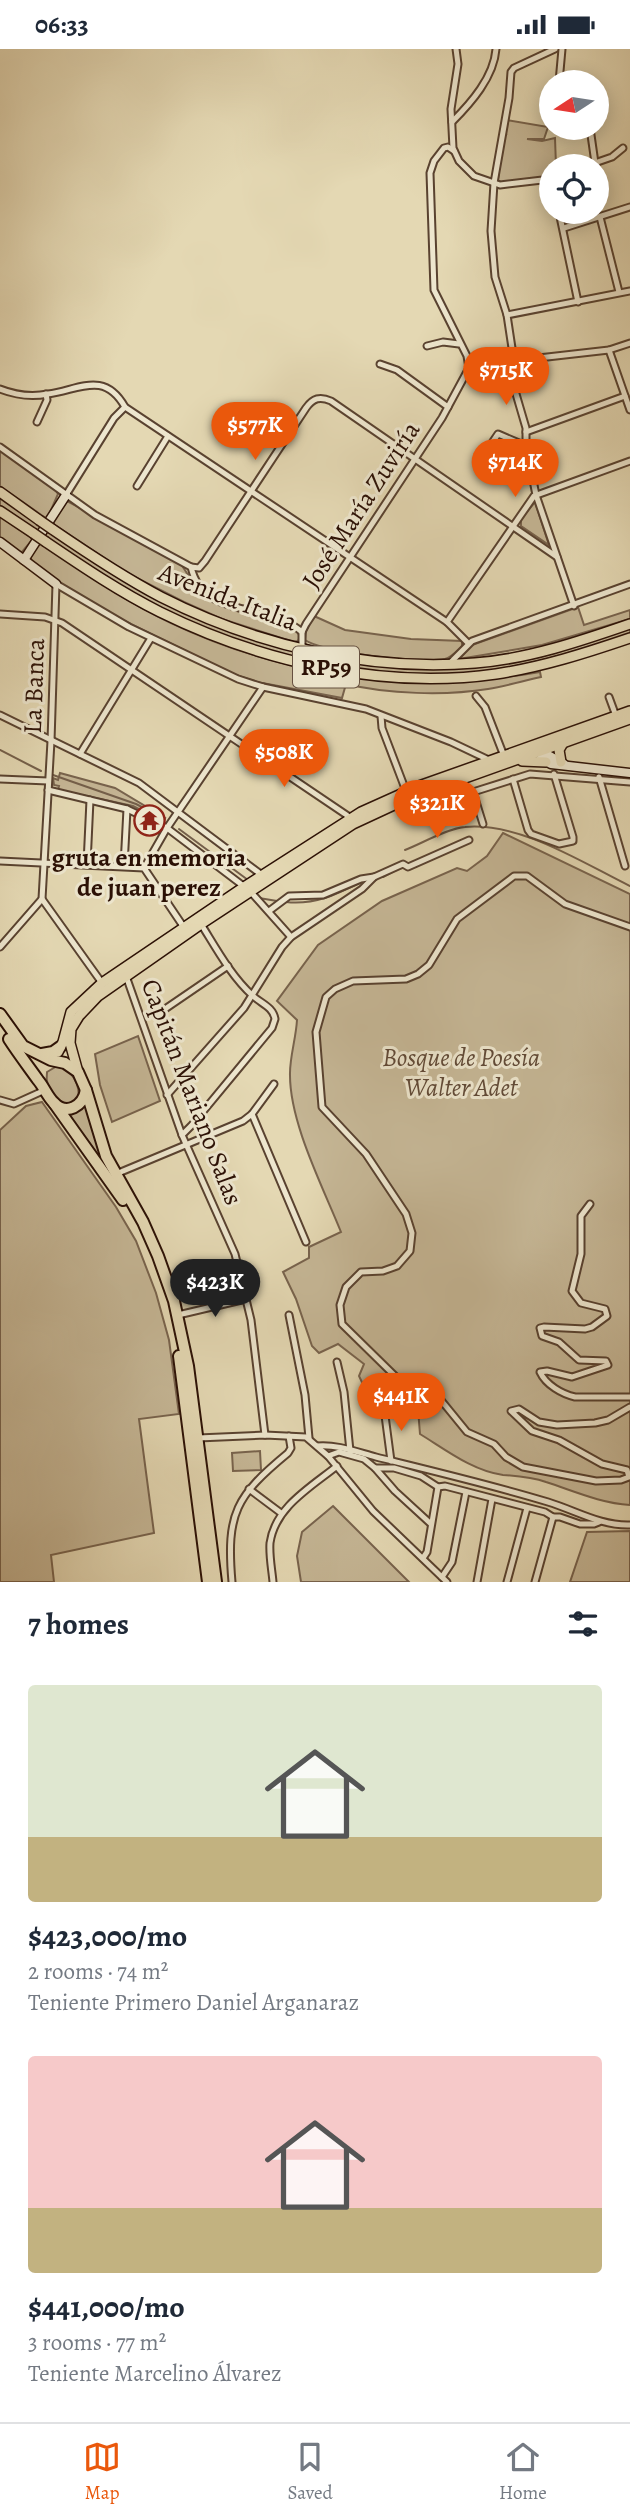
<!DOCTYPE html>
<html lang="en">
<head>
<meta charset="utf-8">
<style>
  :root { --surface:#fff; --page:#f2f2f3; --text:#1f2937; --muted:#747a83; --line:#e0e1e3; --accent:#ea580c }
  body { margin:0; font-family:Alegreya,serif; background:var(--page); color:var(--text); height:100vh; display:flex; flex-direction:column; font-size:26px; white-space:nowrap }
  * { box-sizing:border-box; margin:0 }
  p { font-size:23px; color:var(--muted) }
  .icon { flex:none; width:38px; height:38px; fill:none; stroke:currentColor; stroke-width:2; stroke-linecap:round; stroke-linejoin:round }
  .map { position:relative; height:1533px; overflow:hidden }
  .panel { display:flex; flex-direction:column; background:var(--surface); flex:1 }
  .panel>* { flex:none }
  .needle { width:46px; rotate:258deg }
  .buttons { position:absolute; left:539px; top:21px; display:grid; gap:14px }
  .buttons a { display:grid; place-items:center; width:70px; height:70px; border-radius:50%; background:var(--surface); box-shadow:0 4px 18px #0003; font-size:35px }
  .price { position:absolute; translate:-50% -60px; padding:0 16px; border-radius:24px; background:var(--accent); color:#fff; font-size:23px; line-height:46px; filter:drop-shadow(0 2px 4px #0008) }
  .price::after { content:''; position:absolute; left:50%; top:42px; width:21px; height:16px; margin-left:-10px; background:inherit; clip-path:polygon(0 0,100% 0,50% 100%) }
  .price.selected { background:#222; color:#fff }
  ul { padding:0; list-style:none }
  li { display:grid; align-content:center; gap:14px; height:371px; padding:0 28px }
  li span { display:grid; place-items:center; height:217px; border-radius:7px; color:#555 }
  li>.icon { margin-inline-start:auto }
  span .icon { width:126px; height:126px; fill:#fffc; stroke-width:1 }
  li b { font-size:30px }
  h2 { display:flex; justify-content:space-between; align-items:center; height:84px; padding:0 28px; font-size:30px }
  .status { display:flex; justify-content:space-between; align-items:center; height:49px; padding:0 35px; background:var(--surface); direction:ltr }
  .status svg { height:19px; fill:currentColor }
  .tab-bar { display:flex; justify-content:space-around; align-items:center; height:98px; border-top:2px solid var(--line); background:var(--surface); font-size:19px; color:var(--muted) }
  .tab-bar a { display:grid; justify-items:center; gap:4px }
  .tab-bar .selected { color:var(--accent) }
  .map>svg:first-child { display:block }
  .green { fill:#c5b695; stroke:#78634d; stroke-width:2 }
  .lines { fill:none; stroke-linecap:round; stroke-linejoin:round }
  .stream { stroke:#745f4a; stroke-width:2 }
  .street-casing { stroke:#594230; stroke-width:9 }
  .secondary-casing { stroke:#2b1005; stroke-width:11 }
  .primary-casing { stroke:#2b1005; stroke-width:12 }
  .highway-casing { stroke:#2b1005; stroke-width:14 }
  .street { stroke:#ede6ce; stroke-width:5 }
  .secondary { stroke:#ede6ce; stroke-width:8 }
  .primary { stroke:#e4d8b3; stroke-width:9 }
  .highway { stroke:#e4d8b3; stroke-width:10 }
  .primary-bridge-casing { stroke:#2b1005; stroke-width:12; stroke-linecap:butt }
  .primary-bridge { stroke:#e4d8b3; stroke-width:9 }
  .labels { text-anchor:middle; dominant-baseline:central; stroke-width:6; stroke-linejoin:round; paint-order:stroke }
  .shield { fill:#ede6ce; stroke:#655041; stroke-width:2 }
  .shield-label { font-size:24px; font-weight:bold; fill:#2b1005 }
  .street-label { font-size:26px; fill:#2b1005; stroke:#ede6ce }
  .poi-label { font-size:26px; font-weight:bold; fill:#2b1005; stroke:#ede6ce }
  .park-label { font-size:26px; font-style:italic; fill:#614a37; stroke:#ede6ce }
</style>
</head>
<body>
<div class="status"><b>06:33</b><svg viewBox="0 0 49 12"><path d="M0 12V9h3v3zM5 12V6h3v6zM10 12V3h3v9zM15 12V0h3v12zM26 1h20v11H26zM47 4h2v5h-2z"/></svg></div>
<div class="map">
<svg width="630" height="1533" viewBox="0 0 630 1533">
  <rect width="100%" height="100%" fill="#e4d8b3"/>
  <filter id="stains"><feTurbulence type="fractalNoise" baseFrequency=".00286" numOctaves="4"/><feColorMatrix values="0 0 0 0 .2 0 0 0 0 .09 0 0 0 0 .02 0 0 0 .5 -.17"/></filter>
  <radialGradient id="worn" r=".72"><stop offset=".6" stop-color="#630" stop-opacity="0"/><stop offset="1" stop-color="#630" stop-opacity=".3"/></radialGradient>
  <g class="green">
    <path d="M507,71L548,78L544,90H527L542,92L555,89L556,117H551V127L502,134L498,131L503,85L507,86L505,85Z"/>
    <path d="M0,401L54,438L58,445L47,470L0,437Z"/>
    <path d="M0,448L119,529L157,551L318,606L470,618L630,578V587C593,597 555,611 517,619C399,642 258,609 151,556C98,529 49,490 0,456Z"/>
    <path d="M67,452L179,512L194,535L210,550L237,561L278,572L295,580L300,587L298,592L294,593L222,570L184,553L127,524L52,474Z"/>
    <path d="M535,453L549,496L521,477V470Z"/>
    <path d="M0,467L33,490L22,503H19L0,489Z"/>
    <path d="M40,493C82,522 124,552 171,574C287,629 415,645 540,623L541,628C523,632 506,637 488,640C445,647 387,645 346,635L342,649L257,633L233,625L100,560L71,543L32,513L30,506Z"/>
    <path d="M578,558L584,576L630,561V570L542,596L459,610L472,596Z"/>
    <path d="M314,567L345,581L411,590L462,592V597C457,602 452,608 445,610C423,615 322,603 305,591L306,582Z"/>
    <path d="M60,724L115,739L165,769L162,772L133,757L58,741L59,737L54,736L53,729L58,731Z"/>
    <path d="M503,784L630,845V1456C600,1454 574,1442 546,1433C532,1428 518,1427 503,1426C473,1422 446,1401 420,1385L418,1360L404,1347L389,1351L381,1340L367,1344L359,1327L364,1315L338,1295L319,1304L312,1297L296,1250L283,1223L309,1209V1198L341,1183C323,1138 289,1073 290,1024C290,1007 296,989 297,971L277,952L318,896L382,852L457,819L467,822L487,807Z"/>
    <path d="M138,987L160,1052L112,1073L100,1036L95,1005Z"/>
    <path d="M57,1017C72,1020 81,1036 78,1051C59,1062 44,1041 47,1023Z"/>
    <path d="M42,1053L116,1158L136,1192L156,1244L169,1291L179,1365L139,1370L154,1484L51,1506L54,1533H0V1081L26,1057Z"/>
    <path d="M86,1053L100,1101L145,1179L169,1237L177,1266L190,1336L215,1533H213C207,1482 201,1431 194,1380C185,1312 175,1248 146,1185C125,1140 95,1100 64,1062L78,1060Z"/>
    <path d="M260,1402L261,1421L233,1422L232,1404Z"/>
    <path d="M333,1457L409,1533H301L297,1507L302,1483Z"/>
    <path d="M630,1482V1533H570L587,1483Z"/>
  </g>
  <g class="lines">
    <g class="stream">
      <path d="M0,701L41,722"/>
      <path d="M53,726L136,755L165,770"/>
      <path d="M179,780L248,831"/>
      <path d="M405,801C421,795 448,779 465,778C520,773 581,813 630,837"/>
      <path d="M383,828L396,821"/>
      <path d="M259,849L277,852"/>
      <path d="M286,853C315,856 335,846 361,833"/>
    </g>
    <defs>
      <g id="street">
        <path d="M456,0L458,15L451,60L453,99L459,112L474,127L500,136L551,130"/>
        <path d="M555,0L514,19L511,23L509,49L494,134L491,182L495,228L507,266L512,299L509,321L526,379V397L536,446L574,557"/>
        <path d="M559,33L562,0"/>
        <path d="M452,73C471,54 494,28 496,0"/>
        <path d="M590,79L595,114"/>
        <path d="M586,117L612,108L623,99"/>
        <path d="M559,163L578,253"/>
        <path d="M600,168L619,243"/>
        <path d="M564,179L630,158"/>
        <path d="M507,266L630,242"/>
        <path d="M427,297L443,293L459,295"/>
        <path d="M609,301L630,361"/>
        <path d="M512,312L609,301L630,294"/>
        <path d="M380,315L397,321L448,358"/>
        <path d="M0,340C15,346 32,348 48,345C79,341 104,321 125,358L447,573L468,594"/>
        <path d="M37,373L47,351L46,345"/>
        <path d="M526,383L625,347"/>
        <path d="M0,398L95,466L191,518C202,564 249,556 283,571C290,574 296,578 302,583"/>
        <path d="M481,410L498,385L526,397"/>
        <path d="M137,437L168,387"/>
        <path d="M66,446L114,369L125,358"/>
        <path d="M191,518L199,519L205,512L306,359C313,349 320,347 331,352L557,508"/>
        <path d="M56,535L129,578L238,630L263,638L366,660L451,693L491,712"/>
        <path d="M0,565L45,568L62,574L351,769"/>
        <path d="M447,573L534,447L630,412"/>
        <path d="M302,599V583L306,575L442,369L469,319L467,307L434,241L430,124L434,112L444,99L448,98L454,102"/>
        <path d="M449,615L472,592L630,535"/>
        <path d="M476,647L485,658L504,707"/>
        <path d="M609,648L616,667"/>
        <path d="M0,666L139,734L262,826"/>
        <path d="M381,667L382,679L406,742"/>
        <path d="M80,705L151,589"/>
        <path d="M599,728L625,817"/>
        <path d="M0,730L48,732"/>
        <path d="M513,730L528,781L531,785L559,795L573,792V788L554,725"/>
        <path d="M461,731L466,739L473,743L483,775"/>
        <path d="M48,741L127,760L167,779L250,842L291,888"/>
        <path d="M473,743L530,725L630,733"/>
        <path d="M0,812L144,819L185,880"/>
        <path d="M87,815L90,751"/>
        <path d="M124,817L127,760"/>
        <path d="M144,819L167,779L263,638"/>
        <path d="M42,850L102,934"/>
        <path d="M269,862L289,847L323,846L361,830L374,828"/>
        <path d="M630,878L565,855L527,827H514L457,870L429,916L418,925L406,930L353,932L335,940L326,948L316,983L322,1058L366,1105L406,1165L412,1184L410,1202L397,1217L383,1222L361,1223L346,1238L340,1256L342,1275L396,1328L436,1345L467,1383L494,1395L506,1408L523,1418L596,1432L621,1431L629,1428L627,1421L602,1415L559,1391L532,1382L511,1362L519,1360L539,1373L557,1376L595,1374L608,1371L630,1358"/>
        <path d="M0,898L42,850L51,692L56,535"/>
        <path d="M126,927L182,1086L235,1205L251,1271L265,1386"/>
        <path d="M165,960L228,917"/>
        <path d="M167,1046L244,959L282,898L291,888L362,840L374,828L403,815L408,818L469,791"/>
        <path d="M0,1051L14,1055L45,1041"/>
        <path d="M252,1065L306,1193"/>
        <path d="M182,1086L191,1077L272,979L275,970C273,958 262,955 253,947C231,927 216,899 201,875"/>
        <path d="M116,1125L243,1072L252,1065L274,1035"/>
        <path d="M590,1155L581,1167V1205L572,1242L581,1254L605,1260L607,1267L592,1278L585,1280L544,1278L540,1279L542,1287L559,1293L579,1311L606,1312L608,1316L572,1328L547,1322L540,1323C546,1336 562,1345 575,1348H630"/>
        <path d="M178,1266L246,1250"/>
        <path d="M289,1266L305,1346L309,1389"/>
        <path d="M337,1313L344,1343L350,1402"/>
        <path d="M384,1359L391,1412"/>
        <path d="M198,1389L265,1386L306,1388L328,1407L373,1462L447,1533"/>
        <path d="M317,1397C336,1395 357,1403 376,1408C433,1422 492,1436 548,1453C577,1462 601,1477 630,1476"/>
        <path d="M328,1407L339,1403L364,1410L375,1419H394L421,1427L438,1438L445,1437L545,1463L553,1468H560L580,1475H594L599,1473"/>
        <path d="M375,1419L395,1442L431,1475"/>
        <path d="M249,1440L281,1464"/>
        <path d="M423,1509L427,1503L438,1438"/>
        <path d="M442,1528L452,1513L466,1443"/>
        <path d="M232,1533C226,1464 236,1447 288,1404L291,1399L289,1387"/>
        <path d="M273,1533C272,1521 269,1507 270,1494C275,1458 311,1438 337,1417"/>
        <path d="M477,1533L492,1450"/>
        <path d="M507,1533L527,1459"/>
        <path d="M535,1533L553,1468"/>
      </g>
      <g id="secondary">
        <path d="M0,493L56,535"/>
        <path d="M24,511L66,446"/>
        <path d="M541,698L548,706L564,715"/>
        <path d="M541,709L551,715L630,724"/>
      </g>
      <g id="primary">
        <path d="M0,443L39,471"/>
        <path d="M0,462L33,484"/>
        <path d="M52,480C87,504 123,528 161,548C255,596 369,623 475,614C528,610 581,592 630,575"/>
        <path d="M46,493C83,518 120,543 160,563C261,613 384,641 496,625C542,618 586,604 630,589"/>
        <path d="M522,712L546,713"/>
        <path d="M561,713L559,701L563,694"/>
        <path d="M58,1003L63,993L71,963L102,934L244,838L361,763L419,737L630,662"/>
        <path d="M78,1023L70,994L71,980L79,967L98,947L201,875L353,775L409,749L630,670"/>
      </g>
      <g id="highway">
        <path d="M0,965L23,997L51,1011L65,1014L78,1023L86,1041L106,1107L143,1173L158,1207L174,1252L188,1317L216,1533"/>
        <path d="M9,990C18,1004 28,1017 38,1031C44,1038 47,1047 54,1054C67,1067 83,1057 86,1041"/>
        <path d="M42,1005L53,1003L60,998"/>
        <path d="M54,1054L123,1151"/>
        <path d="M179,1307L208,1533"/>
      </g>
    </defs>
    <use href="#street" class="street-casing"/>
    <use href="#secondary" class="secondary-casing"/>
    <use href="#primary" class="primary-casing"/>
    <use href="#highway" class="highway-casing"/>
    <use href="#street" class="street"/>
    <use href="#secondary" class="secondary"/>
    <use href="#primary" class="primary"/>
    <use href="#highway" class="highway"/>
    <defs>
      <g id="primary-bridge">
        <path d="M39,471L52,480"/>
        <path d="M33,484L46,493"/>
      </g>
    </defs>
    <use href="#primary-bridge" class="primary-bridge-casing"/>
    <use href="#primary-bridge" class="primary-bridge"/>
  </g>
  <defs>
    <symbol id="temple-ring" viewBox="-11 -11 22 22"><circle r="9.5" fill="#ede6ce" stroke="#8f2418" stroke-width="1.5"/><path d="M0-6L5-2H3V0L6.5 2.5H4V6H1.5V3h-3V6H-4V2.5H-6.5L-3 0V-2H-5Z" fill="#8f2418"/></symbol>
  </defs>
  <g fill-rule="evenodd">
    <use href="#temple-ring" x="132" y="754" width="35" height="35"/>
  </g>
  <g class="labels">
    <rect class="shield" x="293" y="597.5" width="66" height="41" rx="5"/>
    <g class="shield-label">
      <text x="326" y="618">RP59</text>
    </g>
    <g class="street-label">
      <text transform="translate(361 456) rotate(-57)">José María Zuviría</text>
      <text transform="translate(228 548) rotate(21)">Avenida Italia</text>
      <text transform="translate(34 637) rotate(-88)">La Banca</text>
      <text transform="translate(192 1043) rotate(69)">Capitán Mariano Salas</text>
    </g>
    <g class="poi-label">
      <text x="149" y="808">gruta en memoria<tspan x="149" dy="30">de juan perez</tspan></text>
    </g>
    <g class="park-label">
      <text x="461" y="1008">Bosque de Poesía<tspan x="461" dy="30">Walter Adet</tspan></text>
    </g>
  </g>
  <rect width="100%" height="100%" filter="url(#stains)"/>
  <rect width="100%" height="100%" fill="url(#worn)"/>
</svg>
<div class="buttons">
<a><svg class="needle" viewBox="-14 -14 28 28"><path d="M0-13l5 13h-10z" fill="#e53935"/><path d="M0 13l5-13h-10z" fill="#747a83"/></svg></a>
<a><svg class="icon" aria-label="locate" viewBox="0 0 24 24"><circle cx="12" cy="12" r="6"/><path d="M12 2v4M12 18v4M2 12h4M18 12h4"/></svg></a>
</div>
<b class="price" style="left:506px;top:358px">$715K</b>
<b class="price" style="left:255px;top:413px">$577K</b>
<b class="price" style="left:515px;top:450px">$714K</b>
<b class="price" style="left:284px;top:740px">$508K</b>
<b class="price" style="left:437px;top:791px">$321K</b>
<b class="price selected" style="left:215px;top:1270px">$423K</b>
<b class="price" style="left:401px;top:1384px">$441K</b>
</div>
<section class="panel">
<h2>7 homes<svg class="icon" aria-label="filters" viewBox="0 0 24 24"><path d="M4 7h16M4 17h16"/><circle cx="9" cy="7" r="2"/><circle cx="15" cy="17" r="2"/></svg></h2>
<ul>
<li><span style="background:linear-gradient(#dfe7d0 70%,#c2b280 0)"><svg class="icon" aria-label="home" viewBox="0 0 24 24"><path d="M3 11l9-7 9 7M6 9v11h12V9"/></svg></span><div><b>$423,000/mo</b><p>2 rooms · 74 m²</p><p>Teniente Primero Daniel Arganaraz</p></div></li>
<li><span style="background:linear-gradient(#f6c9c9 70%,#c2b280 0)"><svg class="icon" aria-label="home" viewBox="0 0 24 24"><path d="M3 11l9-7 9 7M6 9v11h12V9"/></svg></span><div><b>$441,000/mo</b><p>3 rooms · 77 m²</p><p>Teniente Marcelino Álvarez</p></div></li>
</ul>
</section>
<nav class="tab-bar">
<a class="selected"><svg class="icon" aria-label="map" viewBox="0 0 24 24"><path d="M3 6l6-2 6 2 6-2v14l-6 2-6-2-6 2zM9 4v14M15 6v14"/></svg>Map</a>
<a><svg class="icon" aria-label="saved" viewBox="0 0 24 24"><path d="M7 4h10v16l-5-4-5 4z"/></svg>Saved</a>
<a><svg class="icon" aria-label="home" viewBox="0 0 24 24"><path d="M3 11l9-7 9 7M6 9v11h12V9"/></svg>Home</a>
</nav>
</body>
</html>
